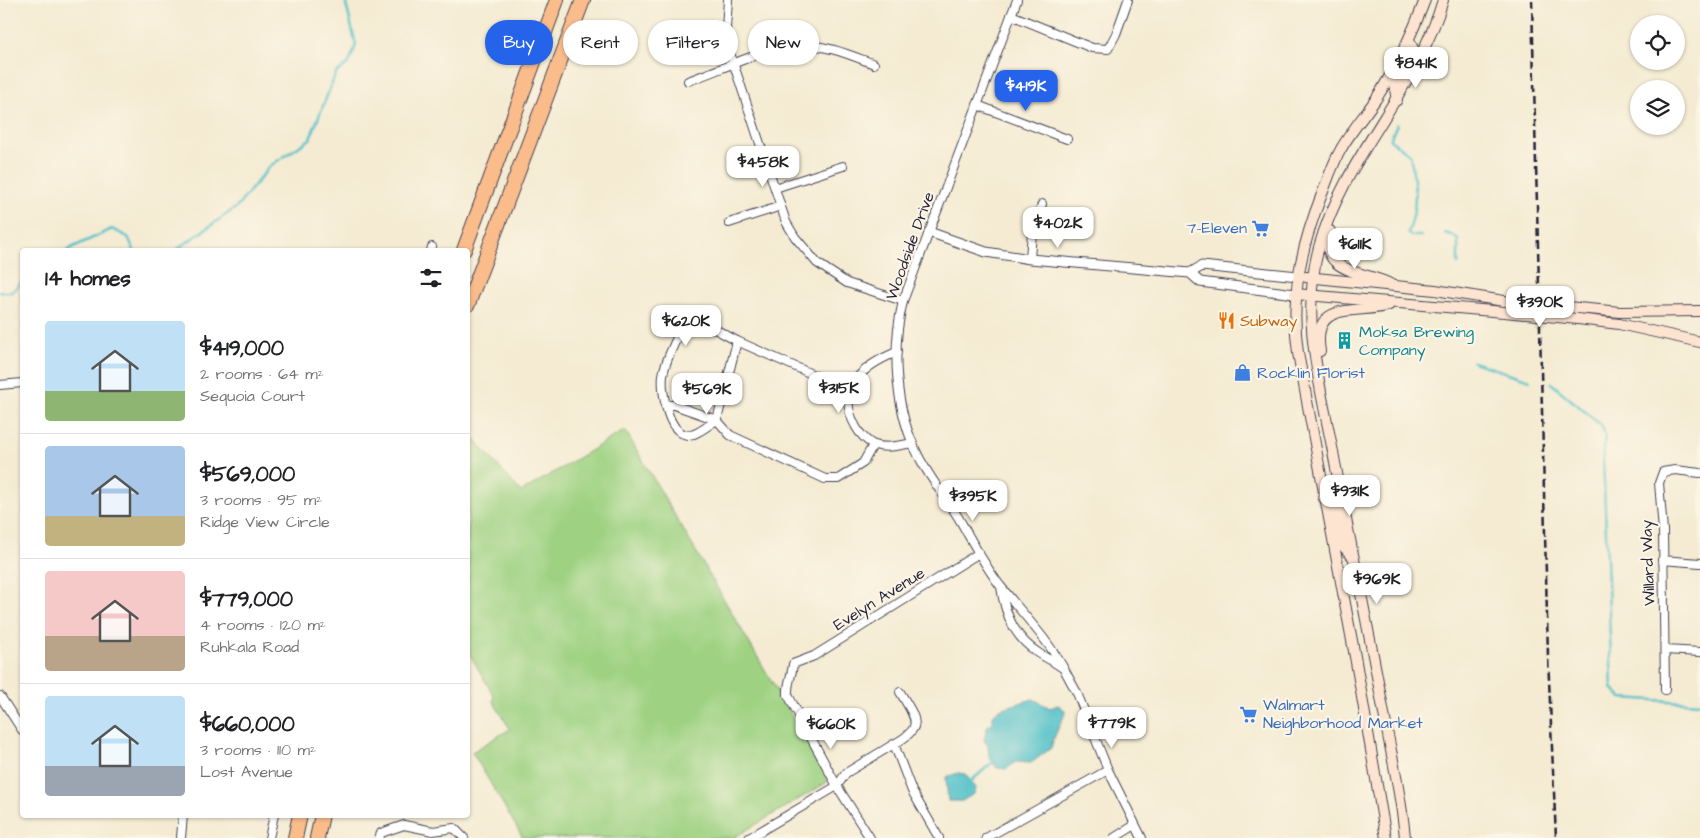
<!DOCTYPE html>
<html lang="en">
<head>
<meta charset="utf-8">
<style>
  :root { --surface:#fff; --page:#f6f6f6; --text:#202124; --muted:#757577; --line:#e0e0e0; --accent:#2563eb }
  body { margin:0; font-family:"Architects Daughter",sans-serif; background:var(--page); color:var(--text); height:100vh; display:flex; flex-direction:column; font-size:19px; white-space:nowrap }
  * { box-sizing:border-box; margin:0 }
  p { font-size:16px; color:var(--muted) }
  .icon { flex:none; width:28px; height:28px; fill:none; stroke:currentColor; stroke-width:2; stroke-linecap:round; stroke-linejoin:round }
  .map { position:relative; flex:1; overflow:hidden }
  .drawer { position:absolute; left:20px; top:248px; width:450px; height:570px; display:flex; flex-direction:column; background:var(--surface); border-radius:5px; box-shadow:0 1px 4px #0004 }
  .drawer>* { flex:none }
  .banner { position:absolute; left:485px; top:20px; width:475px; height:45px; display:flex; gap:10px }
  .fabs { position:absolute; left:1630px; top:15px; display:grid; gap:10px }
  .fabs a { display:grid; place-items:center; width:55px; height:55px; border-radius:50%; background:var(--surface); box-shadow:0 1px 4px #0004; font-size:25px }
  .price { position:absolute; translate:-50% -42px; padding:0 11px; border-radius:10px; background:#fff; color:#222; font-size:16px; line-height:32px; filter:drop-shadow(0 1px 2px #0008) }
  .price::after { content:''; position:absolute; left:50%; top:30px; width:15px; height:11px; margin-left:-8px; background:inherit; clip-path:polygon(0 0,100% 0,50% 100%) }
  .price.active { background:var(--accent); color:#fff }
  ul { padding:0; list-style:none }
  li { display:flex; align-items:center; gap:15px; height:125px; padding:0 25px }
  li+li { border-top:1px solid var(--line) }
  li span { display:grid; place-items:center; flex:none; width:140px; height:100px; border-radius:5px; color:#555 }
  li>.icon { margin-inline-start:auto }
  span .icon { width:60px; height:60px; fill:#fffc; stroke-width:1 }
  li b { font-size:21px }
  h2 { display:flex; justify-content:space-between; align-items:center; height:60px; padding:0 25px; font-size:21px }
  .tag { padding:0 18px; border-radius:22px; background:var(--surface); box-shadow:0 1px 4px #0004; font-size:18px; line-height:45px }
  .tag.active { background:var(--accent); color:#fff }
  .map>svg:first-child { display:block }
  .green { fill:#9ed282; stroke:#607a5e }
  .water { fill:#53c1c9; stroke:#3a7282 }
  .lines { fill:none; stroke-linecap:round; stroke-linejoin:round }
  .stream { stroke:#53c1c9; stroke-width:2.5 }
  .minor-casing { stroke:#424052; stroke-width:10 }
  .tertiary-casing { stroke:#424052; stroke-width:11 }
  .secondary-casing { stroke:#424052; stroke-width:12 }
  .motorway-casing { stroke:#424052; stroke-width:16 }
  .minor { stroke:#fff; stroke-width:8 }
  .tertiary { stroke:#fff; stroke-width:9 }
  .secondary { stroke:#fde4d1; stroke-width:10 }
  .motorway { stroke:#fabc8b; stroke-width:14 }
  .rail { stroke:#22223b; stroke-width:2.5; stroke-dasharray:8 4; stroke-linecap:butt }
  .secondary-bridge-casing { stroke:#424052; stroke-width:12; stroke-linecap:butt }
  .secondary-bridge { stroke:#fde4d1; stroke-width:10 }
  .labels { text-anchor:middle; dominant-baseline:central; stroke-width:4.5; stroke-linejoin:round; paint-order:stroke }
  .shop-label { font-size:16px; fill:#366cbe; stroke:#fcf5e5; text-anchor:start }
  .street-label { font-size:16px; fill:#22223b; stroke:#fcf5e5 }
  .food-label { font-size:16px; fill:#c56008; stroke:#fcf5e5; text-anchor:start }
  .culture-label { font-size:16px; fill:#0d838f; stroke:#fcf5e5; text-anchor:start }
</style>
</head>
<body>
<div class="map">
<svg width="1700" height="838" viewBox="0 0 1700 838">
  <rect width="100%" height="100%" fill="#fcf5e5"/>
  <filter id="ink" filterUnits="userSpaceOnUse"><feTurbulence type="fractalNoise" baseFrequency=".02" numOctaves="2"/><feDisplacementMap in="SourceGraphic" scale="10" xChannelSelector="R" yChannelSelector="G"/><feConvolveMatrix kernelMatrix="1 2 1 2 8 2 1 2 1" color-interpolation-filters="sRGB"/></filter>
  <filter id="wash" filterUnits="userSpaceOnUse"><feTurbulence type="fractalNoise" baseFrequency=".0096" numOctaves="4" result="noise"/><feDisplacementMap in="SourceGraphic" scale="20" xChannelSelector="R" yChannelSelector="G"/><feGaussianBlur stdDeviation="1.12" result="paint"/><feColorMatrix in="noise" values="0 0 0 0 0 0 0 0 0 0 0 0 0 0 0 0 0 1.4 0 .05"/><feComposite in="paint" operator="in"/></filter>
  <g filter="url(#wash)">
    <rect width="100%" height="100%" fill="#f4ebd2"/>
    <path class="green" d="M625,430L827,776L826,783L733,838H523L472,752L510,729L493,701L494,696L468,651V432L521,492Z"/>
    <g class="water">
      <path d="M1033,699L1050,708L1058,705L1066,711C1061,724 1054,735 1051,748L1031,763L1015,762L1007,769L997,768L989,757L988,746L984,740L988,725L993,722V715L1000,709Z"/>
      <path d="M958,773L965,774L976,788L975,793L962,801H948L946,777Z"/>
    </g>
    <g class="lines">
      <g class="stream">
        <path d="M1397,124L1390,140L1410,154C1415,181 1419,207 1408,233L1411,236H1421"/>
        <path d="M1445,233L1454,236L1458,240V264"/>
        <path d="M67,250L112,229L128,237L134,250"/>
        <path d="M176,250L237,207L270,166L310,139L336,73L349,63L356,45L345,0"/>
        <path d="M0,292H12L22,282"/>
        <path d="M1473,362L1530,380"/>
        <path d="M1551,383L1602,426L1605,436L1603,456L1612,688L1622,698L1700,703"/>
        <path d="M971,781L993,762"/>
      </g>
    </g>
  </g>
  <g filter="url(#ink)">
    <g class="lines">
      <defs>
        <g id="minor">
          <path d="M728,0L726,28L729,50L786,222L795,237L817,263L847,283L903,301"/>
          <path d="M1011,15L1092,48L1108,49L1116,34L1128,0"/>
          <path d="M688,81C717,71 770,46 799,45C825,44 850,55 874,64"/>
          <path d="M977,105L1067,139"/>
          <path d="M775,188L843,166"/>
          <path d="M729,223L781,206"/>
          <path d="M431,250L432,247"/>
          <path d="M1030,259L1032,232L1042,204"/>
          <path d="M897,352C864,365 834,388 856,427C859,433 868,443 875,445C887,449 901,445 913,443"/>
          <path d="M0,385L22,383"/>
          <path d="M850,391L737,341L717,420L730,435L825,479H838L863,463L873,445"/>
          <path d="M665,405H674L717,420C710,424 702,431 694,434C668,442 661,391 663,375C665,361 681,328 689,315L737,341"/>
          <path d="M1662,560L1700,563"/>
          <path d="M1001,587C1005,615 1015,639 1040,654C1048,659 1056,663 1064,669C1048,640 1023,614 1002,588C985,567 972,541 958,517C945,497 930,478 919,457C895,411 891,351 903,301L1017,0"/>
          <path d="M1665,650L1700,652"/>
          <path d="M1064,669L1077,693L1108,770L1142,838"/>
          <path d="M1665,690L1663,530L1659,483L1663,472L1675,470L1700,473"/>
          <path d="M0,696L22,730"/>
          <path d="M894,744C926,727 915,718 900,692"/>
          <path d="M181,838L183,815"/>
          <path d="M269,838L274,815"/>
          <path d="M379,838L381,833L404,825L433,831L454,828L464,838"/>
          <path d="M749,838L837,786L846,773L894,744L912,791L939,838"/>
          <path d="M870,838L837,786L788,695C787,683 792,676 793,664L814,656L979,553"/>
          <path d="M986,838L1108,770"/>
          <path d="M1114,838L1135,825"/>
        </g>
        <g id="tertiary">
          <path d="M929,232L986,252L1030,259L1190,273L1200,282L1295,294"/>
          <path d="M1190,273L1202,266L1298,276"/>
        </g>
        <g id="secondary">
          <path d="M1397,100L1394,84L1414,51L1409,40"/>
          <path d="M1330,231C1317,274 1366,271 1390,284"/>
          <path d="M1306,277L1435,290L1504,301"/>
          <path d="M1295,294L1504,312"/>
          <path d="M1578,308L1620,312L1700,311"/>
          <path d="M1578,319L1619,324L1700,342"/>
          <path d="M1320,351C1311,298 1360,315 1389,305"/>
          <path d="M1324,498L1335,508L1343,546L1352,556"/>
          <path d="M1386,838L1356,662L1298,353C1290,297 1301,247 1322,194C1328,179 1333,163 1341,149C1351,131 1365,115 1376,99C1396,68 1412,34 1425,0"/>
          <path d="M1405,838C1402,800 1393,762 1386,725C1370,634 1350,543 1333,452C1320,384 1300,316 1319,247C1344,157 1417,90 1443,0"/>
        </g>
        <g id="motorway">
          <path d="M464,250L557,0"/>
          <path d="M468,304L583,0"/>
          <path d="M295,838L300,815"/>
          <path d="M317,838L322,815"/>
        </g>
      </defs>
      <use href="#minor" class="minor-casing"/>
      <use href="#tertiary" class="tertiary-casing"/>
      <use href="#secondary" class="secondary-casing"/>
      <use href="#motorway" class="motorway-casing"/>
      <use href="#minor" class="minor"/>
      <use href="#tertiary" class="tertiary"/>
      <use href="#secondary" class="secondary"/>
      <use href="#motorway" class="motorway"/>
      <path class="rail" d="M1532,0L1548,657L1556,838"/>
      <defs>
        <g id="secondary-bridge">
          <path d="M1504,301L1578,308"/>
          <path d="M1504,312L1578,319"/>
        </g>
      </defs>
      <use href="#secondary-bridge" class="secondary-bridge-casing"/>
      <use href="#secondary-bridge" class="secondary-bridge"/>
    </g>
  </g>
  <defs>
    <symbol id="supermarket-bare" viewBox="-9 -9 18 18"><path d="M-6-5.5h2.5l.6 2H6L4.5 2H-2.5L-4.4-4H-6ZM-1.5 3.2a1.3 1.3 0 1 0 .1 0ZM3 3.2a1.3 1.3 0 1 0 .1 0Z" fill="#3f7fe0" stroke="#fcf5e5" stroke-width="2.5" paint-order="stroke"/></symbol>
    <symbol id="restaurant-bare" viewBox="-9 -9 18 18"><path d="M-5-6h1v4h1v-4h1v4h1v-4h1v5L-1.5 .5V6h-2V.5L-5-1ZM5-6V6H3V1.5H1.5Q1.5-4 5-6Z" fill="#e8710a" stroke="#fcf5e5" stroke-width="2.5" paint-order="stroke"/></symbol>
    <symbol id="building-bare" viewBox="-9 -9 18 18"><path d="M-4-6H4V6H1V3H-1V6H-4ZM-2.5-4.3h1.7v1.8h-1.7ZM.8-4.3h1.7v1.8H.8ZM-2.5-1h1.7V.8h-1.7ZM.8-1h1.7V.8H.8Z" fill="#0f9aa8" stroke="#fcf5e5" stroke-width="2.5" paint-order="stroke"/></symbol>
    <symbol id="shop-bare" viewBox="-9 -9 18 18"><path d="M-5-2.5h2.3a2.7 3.5 0 0 1 5.4 0H5L5.5 6h-11ZM-1.5-2.5h3a1.5 2.3 0 0 0-3 0Z" fill="#3f7fe0" stroke="#fcf5e5" stroke-width="2.5" paint-order="stroke"/></symbol>
  </defs>
  <g fill-rule="evenodd">
    <use href="#supermarket-bare" x="1248" y="216" width="25" height="25"/>
    <use href="#restaurant-bare" x="1214" y="308" width="25" height="25"/>
    <use href="#building-bare" x="1332" y="328" width="25" height="25"/>
    <use href="#shop-bare" x="1230" y="360" width="25" height="25"/>
    <use href="#supermarket-bare" x="1236" y="702" width="25" height="25"/>
  </g>
  <g class="labels">
    <g class="shop-label">
      <text x="1247" y="228" text-anchor="end">7-Eleven</text>
      <text x="1257" y="373">Rocklin Florist</text>
      <text x="1263" y="705">Walmart<tspan x="1263" dy="18">Neighborhood Market</tspan></text>
    </g>
    <g class="street-label">
      <text transform="translate(910 246) rotate(-70)">Woodside Drive</text>
      <text transform="translate(1648 563) rotate(-92)">Willard Way</text>
      <text transform="translate(879 599) rotate(-32)">Evelyn Avenue</text>
    </g>
    <g class="food-label">
      <text x="1240" y="321">Subway</text>
    </g>
    <g class="culture-label">
      <text x="1359" y="332">Moksa Brewing<tspan x="1359" dy="18">Company</tspan></text>
    </g>
  </g>
</svg>
<div class="fabs">
<a><svg class="icon" aria-label="locate" viewBox="0 0 24 24"><circle cx="12" cy="12" r="6"/><path d="M12 2v4M12 18v4M2 12h4M18 12h4"/></svg></a>
<a><svg class="icon" aria-label="layers" viewBox="0 0 24 24"><path d="M12 4l9 5-9 5-9-5zM3 14l9 5 9-5"/></svg></a>
</div>
<b class="price" style="left:1416px;top:89px">$841K</b>
<b class="price active" style="left:1026px;top:112px">$419K</b>
<b class="price" style="left:763px;top:188px">$458K</b>
<b class="price" style="left:1058px;top:249px">$402K</b>
<b class="price" style="left:1355px;top:270px">$611K</b>
<b class="price" style="left:1540px;top:328px">$390K</b>
<b class="price" style="left:686px;top:347px">$620K</b>
<b class="price" style="left:839px;top:414px">$315K</b>
<b class="price" style="left:707px;top:415px">$569K</b>
<b class="price" style="left:1350px;top:517px">$931K</b>
<b class="price" style="left:973px;top:522px">$395K</b>
<b class="price" style="left:1377px;top:605px">$969K</b>
<b class="price" style="left:1112px;top:749px">$779K</b>
<b class="price" style="left:831px;top:750px">$660K</b>
<div class="banner">
<a class="tag active">Buy</a>
<a class="tag">Rent</a>
<a class="tag">Filters</a>
<a class="tag">New</a>
</div>
<section class="drawer">
<h2>14 homes<svg class="icon" aria-label="filters" viewBox="0 0 24 24"><path d="M4 7h16M4 17h16"/><circle cx="9" cy="7" r="2"/><circle cx="15" cy="17" r="2"/></svg></h2>
<ul>
<li><span style="background:linear-gradient(#bfe0f5 70%,#8fb573 0)"><svg class="icon" aria-label="home" viewBox="0 0 24 24"><path d="M3 11l9-7 9 7M6 9v11h12V9"/></svg></span><div><b>$419,000</b><p>2 rooms · 64 m²</p><p>Sequoia Court</p></div></li>
<li><span style="background:linear-gradient(#a9c7e8 70%,#c2b280 0)"><svg class="icon" aria-label="home" viewBox="0 0 24 24"><path d="M3 11l9-7 9 7M6 9v11h12V9"/></svg></span><div><b>$569,000</b><p>3 rooms · 95 m²</p><p>Ridge View Circle</p></div></li>
<li><span style="background:linear-gradient(#f6c9c9 65%,#b9a48a 0)"><svg class="icon" aria-label="home" viewBox="0 0 24 24"><path d="M3 11l9-7 9 7M6 9v11h12V9"/></svg></span><div><b>$779,000</b><p>4 rooms · 120 m²</p><p>Ruhkala Road</p></div></li>
<li><span style="background:linear-gradient(#bfe0f5 70%,#9aa5b1 0)"><svg class="icon" aria-label="home" viewBox="0 0 24 24"><path d="M3 11l9-7 9 7M6 9v11h12V9"/></svg></span><div><b>$660,000</b><p>3 rooms · 110 m²</p><p>Lost Avenue</p></div></li>
</ul>
</section>
</div>
</body>
</html>
